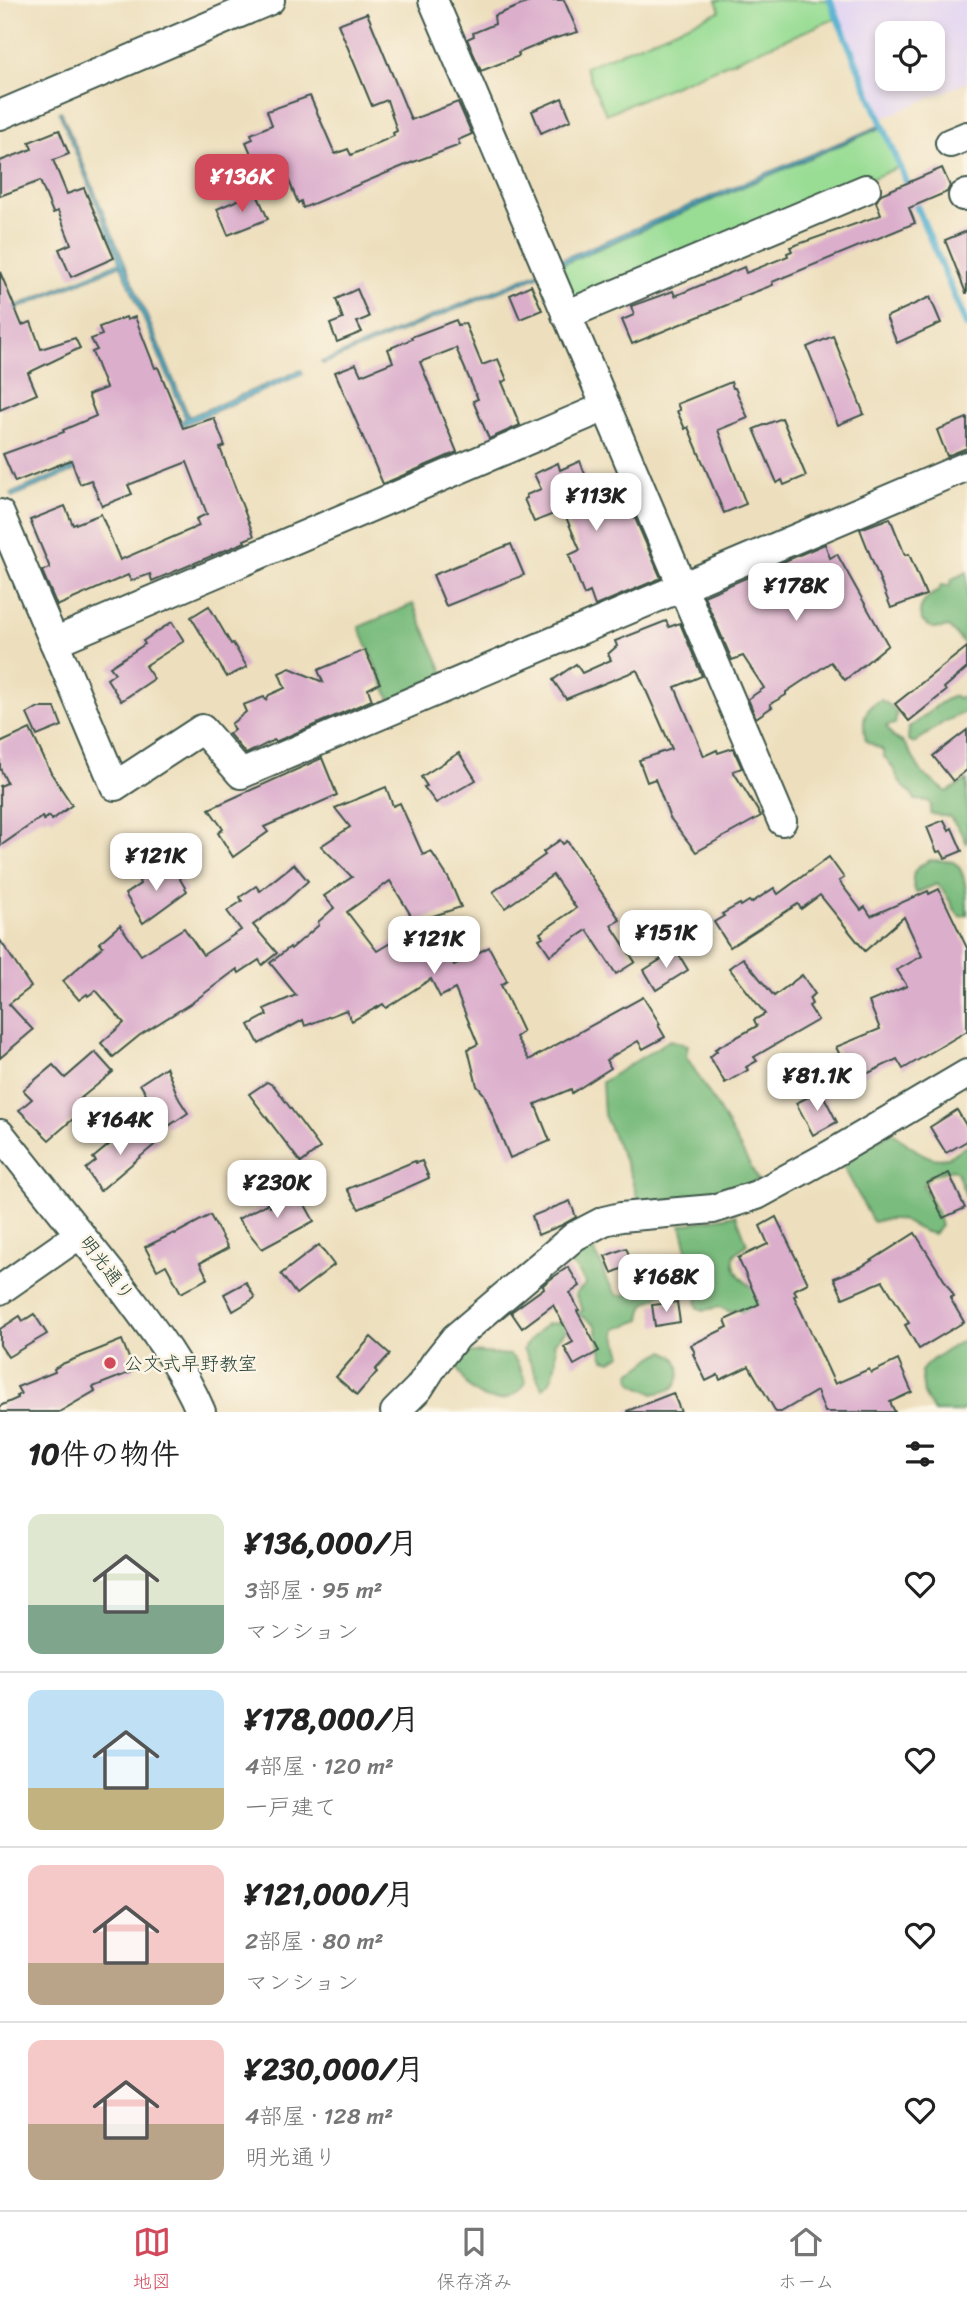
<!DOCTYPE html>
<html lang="ja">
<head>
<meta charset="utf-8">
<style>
  :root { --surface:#fff; --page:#f2f2f2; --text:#222; --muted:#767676; --line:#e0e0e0; --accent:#d1495b }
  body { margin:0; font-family:Sriracha,"Klee One",sans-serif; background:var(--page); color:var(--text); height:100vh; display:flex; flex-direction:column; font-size:26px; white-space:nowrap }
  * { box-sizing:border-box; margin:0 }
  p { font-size:23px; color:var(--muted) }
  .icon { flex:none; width:38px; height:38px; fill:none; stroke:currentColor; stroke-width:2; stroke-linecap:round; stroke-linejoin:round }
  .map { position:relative; height:1412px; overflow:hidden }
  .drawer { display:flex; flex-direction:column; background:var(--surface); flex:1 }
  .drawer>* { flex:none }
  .tools { position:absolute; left:875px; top:21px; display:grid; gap:14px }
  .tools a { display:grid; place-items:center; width:70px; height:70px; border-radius:14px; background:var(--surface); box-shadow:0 4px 10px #0003; font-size:35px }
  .price { position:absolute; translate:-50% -60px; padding:0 16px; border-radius:14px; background:#fff; color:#222; font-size:23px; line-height:46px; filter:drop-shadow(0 2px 4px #0008) }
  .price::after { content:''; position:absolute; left:50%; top:42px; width:21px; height:16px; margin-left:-10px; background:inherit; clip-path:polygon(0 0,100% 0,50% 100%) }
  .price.on { background:var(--accent); color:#fff }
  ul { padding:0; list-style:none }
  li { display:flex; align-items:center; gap:21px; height:175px; padding:0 28px }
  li+li { border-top:2px solid var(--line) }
  li span { display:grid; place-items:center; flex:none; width:196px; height:140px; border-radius:14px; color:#555 }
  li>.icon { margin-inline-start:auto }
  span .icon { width:84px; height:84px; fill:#fffc; stroke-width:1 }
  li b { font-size:30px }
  h2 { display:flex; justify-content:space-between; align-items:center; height:84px; padding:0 28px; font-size:30px }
  .dock { display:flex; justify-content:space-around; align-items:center; height:98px; border-top:2px solid var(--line); background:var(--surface); font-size:19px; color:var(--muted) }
  .dock a { display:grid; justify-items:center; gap:4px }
  .dock .on { color:var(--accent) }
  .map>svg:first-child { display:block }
  .built { fill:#e2d4f3; fill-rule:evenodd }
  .green { fill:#99dd95; stroke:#5c8d64; stroke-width:2 }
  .forest { fill:#7abc7e; stroke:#4c7c59; stroke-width:2 }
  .water { fill:#51afd0; stroke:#387682; stroke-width:2 }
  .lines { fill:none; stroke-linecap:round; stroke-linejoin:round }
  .stream { stroke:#51afd0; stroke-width:7 }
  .building { fill:#dbaecc }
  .minor-casing { stroke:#3e5549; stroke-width:32 }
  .minor { stroke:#fff; stroke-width:28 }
  .poi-dot { fill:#d1495b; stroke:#fcf5e5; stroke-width:2.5 }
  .labels { text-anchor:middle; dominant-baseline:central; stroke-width:5; stroke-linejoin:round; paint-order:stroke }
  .street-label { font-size:19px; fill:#1f3d34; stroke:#fcf5e5 }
  .poi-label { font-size:19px; fill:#1f3d34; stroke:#fcf5e5; text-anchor:start }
</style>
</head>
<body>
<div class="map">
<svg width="967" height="1412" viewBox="0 0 967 1412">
  <rect width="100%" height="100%" fill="#fcf5e5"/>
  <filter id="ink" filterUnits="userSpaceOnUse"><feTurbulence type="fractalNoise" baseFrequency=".0143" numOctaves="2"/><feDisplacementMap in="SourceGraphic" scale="14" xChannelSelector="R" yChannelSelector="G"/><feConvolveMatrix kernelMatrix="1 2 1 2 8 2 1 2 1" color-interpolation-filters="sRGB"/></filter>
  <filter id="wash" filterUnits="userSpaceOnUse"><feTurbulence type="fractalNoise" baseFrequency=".00686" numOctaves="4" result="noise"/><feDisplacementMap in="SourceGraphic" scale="28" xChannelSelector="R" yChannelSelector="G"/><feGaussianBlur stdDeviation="1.57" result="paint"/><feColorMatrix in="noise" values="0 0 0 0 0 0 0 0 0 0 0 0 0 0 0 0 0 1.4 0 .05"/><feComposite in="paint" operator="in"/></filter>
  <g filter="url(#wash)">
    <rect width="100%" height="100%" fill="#eddfbd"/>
    <path class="built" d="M833,0H967V82L883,118ZM887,33H933V79H887Z"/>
    <g class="green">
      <path d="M716,0H829L837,18L606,114L585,67L720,11Z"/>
      <path d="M882,127L899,167L570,306L554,268Z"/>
    </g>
    <g class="forest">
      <path d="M967,572V646C959,640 956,633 948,627C918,635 908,604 939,591L941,585L950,586L952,579Z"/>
      <path d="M413,604L446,678L391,702L359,627Z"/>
      <path d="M967,695V711L944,722L914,743L908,740L909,727C926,718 936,702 954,696L958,698Z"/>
      <path d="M881,700L891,706L897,713L895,724L886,726L893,737L904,743L923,774L947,792L967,780V844L963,835L950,817L930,814L931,805L928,801L915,800C912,792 910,792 904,787C895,778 895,765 884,757L883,750L866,741C862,723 862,707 881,700Z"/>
      <path d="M931,860C938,861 948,860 953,862C967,869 967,900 967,915L960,917C951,908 948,892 937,884L916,893C909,875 913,867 931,860Z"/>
      <path d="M670,1040L688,1045L686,1056L721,1113L758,1180L718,1196L639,1204L630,1173L604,1115L602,1082Z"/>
      <path d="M892,1132C905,1142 930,1165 948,1157C954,1154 961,1149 967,1145V1199L957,1172L952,1169L930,1176L923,1185L937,1212L941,1226L934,1234C905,1229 909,1212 873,1222L841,1162Z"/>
      <path d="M736,1215L747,1244L735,1254C730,1269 742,1280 753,1288L760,1304L753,1323L739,1309L730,1312L720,1307L704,1310L698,1308L696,1301L704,1290L697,1278L694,1279L681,1225Z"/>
      <path d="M584,1245L592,1247L601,1264L606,1279L617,1295H626L667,1278L666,1292C651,1302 643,1299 641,1320L616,1329L615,1333L622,1355L611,1361L604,1359L600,1347L596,1325L581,1316L554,1343C558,1356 556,1382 542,1388L526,1353L523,1350L532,1337L547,1324C561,1324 572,1319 583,1310L575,1294L586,1284L577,1270L566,1260Z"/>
      <path d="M967,1337V1408L958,1412H934L924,1394L921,1371C932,1356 952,1349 967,1337Z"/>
      <path d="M459,1351L510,1355L517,1362L526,1382C510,1408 476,1404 463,1378C459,1371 454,1366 454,1358Z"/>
      <path d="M665,1351C668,1353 672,1355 675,1358C682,1366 681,1384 671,1389C666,1392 659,1392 653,1394C645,1386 627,1388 631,1372C644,1367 651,1354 665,1351Z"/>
    </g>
    <g class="water">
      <path d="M61,111L189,417L301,370L303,374L12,497L10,494L186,419L121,265L0,316V313L120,262L59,112Z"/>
      <path d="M881,125L882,127L562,264L560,260Z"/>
      <path d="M539,272L540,275L323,364L321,362Z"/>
    </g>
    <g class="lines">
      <path class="stream" d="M830,0L967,326"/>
    </g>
    <g id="blocks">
      <g class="building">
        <path d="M534,0H564L578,32L552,39L518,53L519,56L481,71L467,39L474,36L473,33L495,24L494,16Z"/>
        <path d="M367,13L411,120L458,102L472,134L458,140L460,145L408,164L303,208L301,201L298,203L287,176L264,184L246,142L253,139L251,134L272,125L267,111L310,96L335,154L348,149L351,155L394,136L393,133L397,131L387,100L372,106L338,24Z"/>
        <path d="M562,98L571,120L541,133L532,111Z"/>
        <path d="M59,130L69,154L53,160L67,194L84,188L114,258L71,277L59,249L71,244L58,211L53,213L40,181L0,196V161L32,149L29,142Z"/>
        <path d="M942,168L950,186L947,192L909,208L915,223L772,282L773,285L739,298V300L632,344L622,320L634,315L631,306L673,291L675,296L744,267L746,273L788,256L787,253L792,251L790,247L881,215L876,202L881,194Z"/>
        <path d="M256,192L268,219L228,235L217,209Z"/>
        <path d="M967,231V293H966L945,240Z"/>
        <path d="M0,272L22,325L31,322L41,349L75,338L80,348L28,373L37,394L0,410Z"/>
        <path d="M531,285L542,310L520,319L510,295Z"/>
        <path d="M357,289L369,317L357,322L362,332L337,342L330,324L343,319L336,299Z"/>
        <path d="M930,297L941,323L897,343L886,317Z"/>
        <path d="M126,317L127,320L135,317L155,368L158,367L183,428L214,418L225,446L220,448L254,536L244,540L245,542L152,581L150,574L131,581L128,575L57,606L42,571L50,568L30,520L65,506L73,525L101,514L120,560L199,526L196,519L207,514L187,462L128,485L132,494L102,506L91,480L80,484L71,460L15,482L3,454L64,432L63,430L96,416L88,395L106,388L92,352L97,350L91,339L102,335L99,327Z"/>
        <path d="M456,320L458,325L465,323L482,365L498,359L507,380L502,382L520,425L489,439L473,401L478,399L456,348L420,362L457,452L383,484L335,372L356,364L361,375L393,362L388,349L412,339L411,337Z"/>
        <path d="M833,336L864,414L838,425L807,347Z"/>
        <path d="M731,382L733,388H735L748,418L718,430L746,504L724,513L688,427L685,429L677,411L680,410L677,404Z"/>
        <path d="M782,418L806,476L784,485L782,480L777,483L754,429Z"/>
        <path d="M967,418V448L947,456L937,430Z"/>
        <path d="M580,461L595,500L612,493L614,497L620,494L624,504L628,502L661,578L595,606L590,592L584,595L569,555L580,550L563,510L534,522L524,499L527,498L526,495L541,489L534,474L558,463L560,470Z"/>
        <path d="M890,518L905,555L909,554L926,595L891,608L860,529Z"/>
        <path d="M511,544L524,575L446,606L433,575Z"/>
        <path d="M825,544L830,558L837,554L888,645L845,680L831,662L786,692V695L770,704L772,707L756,718L748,699L764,688L743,656L732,660L704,596Z"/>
        <path d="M209,606L231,644L233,643L247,667L227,677L191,617Z"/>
        <path d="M666,621L669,627L680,623L702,676L675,687L704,756L717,750L718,753L733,748L742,768L733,771L761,816L696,852L670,818L655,779L647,782L639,760L672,749L637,670L566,699L553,680L576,664L582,673L611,660L608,654L617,646L615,641Z"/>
        <path d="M172,622L184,641L145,666L154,679L121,701L107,679L115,673L110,667L145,644L143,641Z"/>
        <path d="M967,647V668L944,688L946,691L909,721L895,704Z"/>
        <path d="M365,650L380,683L368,689L372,700L275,742L274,740L246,754L229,734L234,730L231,724L246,712L243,705L264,697L266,700L269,695L285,688L279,673L290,668L323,682L318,670Z"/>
        <path d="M37,708H55L62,726L37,736L27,714Z"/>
        <path d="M30,729L51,773L72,805L52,820L49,816L44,820L42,817L0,846V786L7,783L0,768V743Z"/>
        <path d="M967,730V770L953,781L933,756Z"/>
        <path d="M459,753L476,780L436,803L424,787L427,786L421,777Z"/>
        <path d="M322,758L337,795L264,827L268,832L233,857L218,833L223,829L209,809Z"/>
        <path d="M386,787L393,806L400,803L423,855L431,851L449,879L461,907L415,922L390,881L347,912L377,951L427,921L454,965L489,947L507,981L501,985L523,1032L516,1037L529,1060L643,997L660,1024L658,1025L665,1037L643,1049L638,1041L606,1060L611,1068L572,1093L571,1089L535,1104L550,1141L510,1158L484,1094L477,1086L468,1049L478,1044L455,989L440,997L431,979L386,1008L383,1004L352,1021L346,1010L305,1026L303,1020L259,1044L249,1025L267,1015L264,1009L296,995L270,963L290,947L291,949L319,925L318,922L334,908L324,896L352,877L321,846L350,827L335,808Z"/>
        <path d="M944,820L949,830L952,828L962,851L945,858L941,851L937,852L927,827Z"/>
        <path d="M560,840L563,844L567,841L620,920L611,925L635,962L616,974L587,930L550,955L539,939L543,937L540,933L576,908L553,875L505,908L493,892L545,855L543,852Z"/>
        <path d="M829,857L844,878L839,881L861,910L865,907L871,916L928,891L929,894L939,889L967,948V1031L903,1069L897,1059L852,1081L836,1047L880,1029L869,1002L907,986L897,970L922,956L904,917L865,951L820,895L801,909L798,904L730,947L714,922L724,916L722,914L740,904L741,906L749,901L751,903L774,888L778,894Z"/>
        <path d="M171,864L187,891L143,923L125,894L140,884L139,881L155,871L157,874Z"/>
        <path d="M294,864L308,881L284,903L253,925L277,953L262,965L259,960L239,973L237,969L193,1002L140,1035L113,1057L101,1043L124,1023L96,990L88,996L87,994L79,1000L63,981L103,946L99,943L120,925L141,955L184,928L203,955L241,930L227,911L242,901L240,897L256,886L260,891Z"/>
        <path d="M0,940L31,987L9,1004L33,1030L0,1058Z"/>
        <path d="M676,950L688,970L656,990L644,970Z"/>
        <path d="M743,958L774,996L802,975L815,994L809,998L812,1004L809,1006L818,1020L754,1057L757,1061L746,1067L748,1070L725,1083L710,1057L717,1051L715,1049L757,1026L754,1020L765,1014L729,968Z"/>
        <path d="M95,1052L113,1072L81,1098L88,1106L49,1140L19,1110L32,1099L23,1090L53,1065L65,1078Z"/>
        <path d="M166,1067L179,1099L188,1113L167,1127L140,1084Z"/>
        <path d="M267,1082L274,1086L320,1148L301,1163L249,1094Z"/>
        <path d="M821,1091L837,1122L813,1135L796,1103Z"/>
        <path d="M957,1110L967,1127V1141L946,1153L930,1127Z"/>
        <path d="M146,1126L159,1141L100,1191L86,1169L96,1161L93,1158L116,1139L121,1145Z"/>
        <path d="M415,1161L416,1163L422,1161L429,1178L359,1209L347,1189Z"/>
        <path d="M949,1173L965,1208L943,1218L927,1183Z"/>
        <path d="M298,1192L314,1221L262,1249L238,1219L268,1203L270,1207Z"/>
        <path d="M570,1201L576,1217L562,1225L538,1235L532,1216Z"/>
        <path d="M210,1215L228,1248L200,1263L208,1278L181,1293L166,1265L157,1270L145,1247L174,1233L175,1234Z"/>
        <path d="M776,1217L808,1283L794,1290L797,1295L794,1296L835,1384L869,1369L871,1373L898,1360L912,1392L890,1402L895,1412H825L817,1391L781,1412H776L749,1366L720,1380L718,1375L706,1381L693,1354L695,1353L691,1345L728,1327L725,1320L759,1304L738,1258L768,1244L760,1226Z"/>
        <path d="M915,1233L954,1296L950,1298L964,1322L919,1349L905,1325L909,1323L883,1281L843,1298L834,1278L861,1267Z"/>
        <path d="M319,1245L334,1265L296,1294L281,1274Z"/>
        <path d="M626,1248L633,1264L612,1273L605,1256Z"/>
        <path d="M568,1267L580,1286L570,1293L579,1310L577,1311L599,1351L574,1365L564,1347L573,1342L553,1305L522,1328L511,1312L544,1288L543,1285L552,1278Z"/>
        <path d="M246,1282L255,1298L233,1311L224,1294Z"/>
        <path d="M677,1302L680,1322L655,1326L652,1305Z"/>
        <path d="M34,1314L47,1334L8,1357L0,1345V1329L20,1316L23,1321Z"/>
        <path d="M371,1337L390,1354L375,1370L377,1372L357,1395L336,1377Z"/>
        <path d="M122,1340L134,1371L93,1387L95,1391L59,1412H0V1406L18,1398L17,1396L21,1394L17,1387L55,1372L54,1369L62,1364Z"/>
        <path d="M673,1393L681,1412H627V1411Z"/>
      </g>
    </g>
  </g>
  <g filter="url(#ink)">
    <use href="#blocks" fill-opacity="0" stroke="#3e5549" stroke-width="2"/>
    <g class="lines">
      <defs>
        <g id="minor">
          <path d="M433,0L782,821"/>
          <path d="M0,115L270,0"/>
          <path d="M950,143L967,136"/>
          <path d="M963,196L967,194"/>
          <path d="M566,315L866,189"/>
          <path d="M0,514L115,786L202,729L241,774L967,466"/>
          <path d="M54,642L605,407"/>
          <path d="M0,1134C38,1181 76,1229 114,1277C146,1320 180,1362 201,1412"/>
          <path d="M0,1290L80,1234"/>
          <path d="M395,1412L419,1388L435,1363L455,1338L575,1236L604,1221L621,1217L713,1209L757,1195L830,1155L967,1074"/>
        </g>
      </defs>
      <use href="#minor" class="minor-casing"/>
      <use href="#minor" class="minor"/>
    </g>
  </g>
  <circle class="poi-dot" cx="110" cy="1363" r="7"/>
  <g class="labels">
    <g class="street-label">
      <text transform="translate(107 1268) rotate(53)">明光通り</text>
    </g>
    <g class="poi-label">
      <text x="124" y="1363">公文式早野教室</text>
    </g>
  </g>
</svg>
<div class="tools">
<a><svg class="icon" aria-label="locate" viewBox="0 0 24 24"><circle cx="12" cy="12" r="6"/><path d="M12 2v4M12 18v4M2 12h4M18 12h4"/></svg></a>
</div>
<b class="price on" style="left:242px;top:214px">¥136K</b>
<b class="price" style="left:596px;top:533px">¥113K</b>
<b class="price" style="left:796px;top:623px">¥178K</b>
<b class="price" style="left:156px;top:893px">¥121K</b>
<b class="price" style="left:666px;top:970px">¥151K</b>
<b class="price" style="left:434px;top:976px">¥121K</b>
<b class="price" style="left:817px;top:1113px">¥81.1K</b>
<b class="price" style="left:120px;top:1157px">¥164K</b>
<b class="price" style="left:277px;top:1220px">¥230K</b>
<b class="price" style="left:666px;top:1314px">¥168K</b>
</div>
<section class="drawer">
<h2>10件の物件<svg class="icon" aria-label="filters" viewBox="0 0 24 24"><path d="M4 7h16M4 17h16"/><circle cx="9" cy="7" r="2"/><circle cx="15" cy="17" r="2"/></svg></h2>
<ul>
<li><span style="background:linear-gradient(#dfe7d0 65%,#7fa58c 0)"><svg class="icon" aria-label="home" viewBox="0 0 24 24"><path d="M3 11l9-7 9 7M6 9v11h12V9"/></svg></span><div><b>¥136,000/月</b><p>3部屋 · 95 m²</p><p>マンション</p></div><svg class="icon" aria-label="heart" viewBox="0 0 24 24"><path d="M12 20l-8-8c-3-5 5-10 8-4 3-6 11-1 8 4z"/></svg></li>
<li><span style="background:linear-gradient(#bfe0f5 70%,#c2b280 0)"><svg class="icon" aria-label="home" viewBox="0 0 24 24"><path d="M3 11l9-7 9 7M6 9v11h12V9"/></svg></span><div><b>¥178,000/月</b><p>4部屋 · 120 m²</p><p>一戸建て</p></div><svg class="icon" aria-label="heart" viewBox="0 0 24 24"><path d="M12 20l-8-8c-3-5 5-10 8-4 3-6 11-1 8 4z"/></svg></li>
<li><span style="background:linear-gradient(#f6c9c9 70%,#b9a48a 0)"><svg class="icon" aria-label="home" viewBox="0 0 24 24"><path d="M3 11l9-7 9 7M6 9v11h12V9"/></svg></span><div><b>¥121,000/月</b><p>2部屋 · 80 m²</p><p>マンション</p></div><svg class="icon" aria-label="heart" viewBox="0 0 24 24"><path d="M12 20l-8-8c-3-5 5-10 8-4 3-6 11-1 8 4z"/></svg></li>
<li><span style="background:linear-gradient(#f6c9c9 60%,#b9a48a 0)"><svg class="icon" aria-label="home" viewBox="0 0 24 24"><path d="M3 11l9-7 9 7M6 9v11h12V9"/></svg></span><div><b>¥230,000/月</b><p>4部屋 · 128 m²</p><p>明光通り</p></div><svg class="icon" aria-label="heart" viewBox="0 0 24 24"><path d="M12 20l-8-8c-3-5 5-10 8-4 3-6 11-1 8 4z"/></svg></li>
</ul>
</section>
<nav class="dock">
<a class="on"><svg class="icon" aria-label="map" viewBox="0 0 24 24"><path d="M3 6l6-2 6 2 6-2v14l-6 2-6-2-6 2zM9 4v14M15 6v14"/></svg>地図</a>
<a><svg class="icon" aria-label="saved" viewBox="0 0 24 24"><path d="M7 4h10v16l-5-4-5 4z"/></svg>保存済み</a>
<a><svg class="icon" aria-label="home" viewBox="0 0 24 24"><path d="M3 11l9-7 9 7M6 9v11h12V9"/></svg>ホーム</a>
</nav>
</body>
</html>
